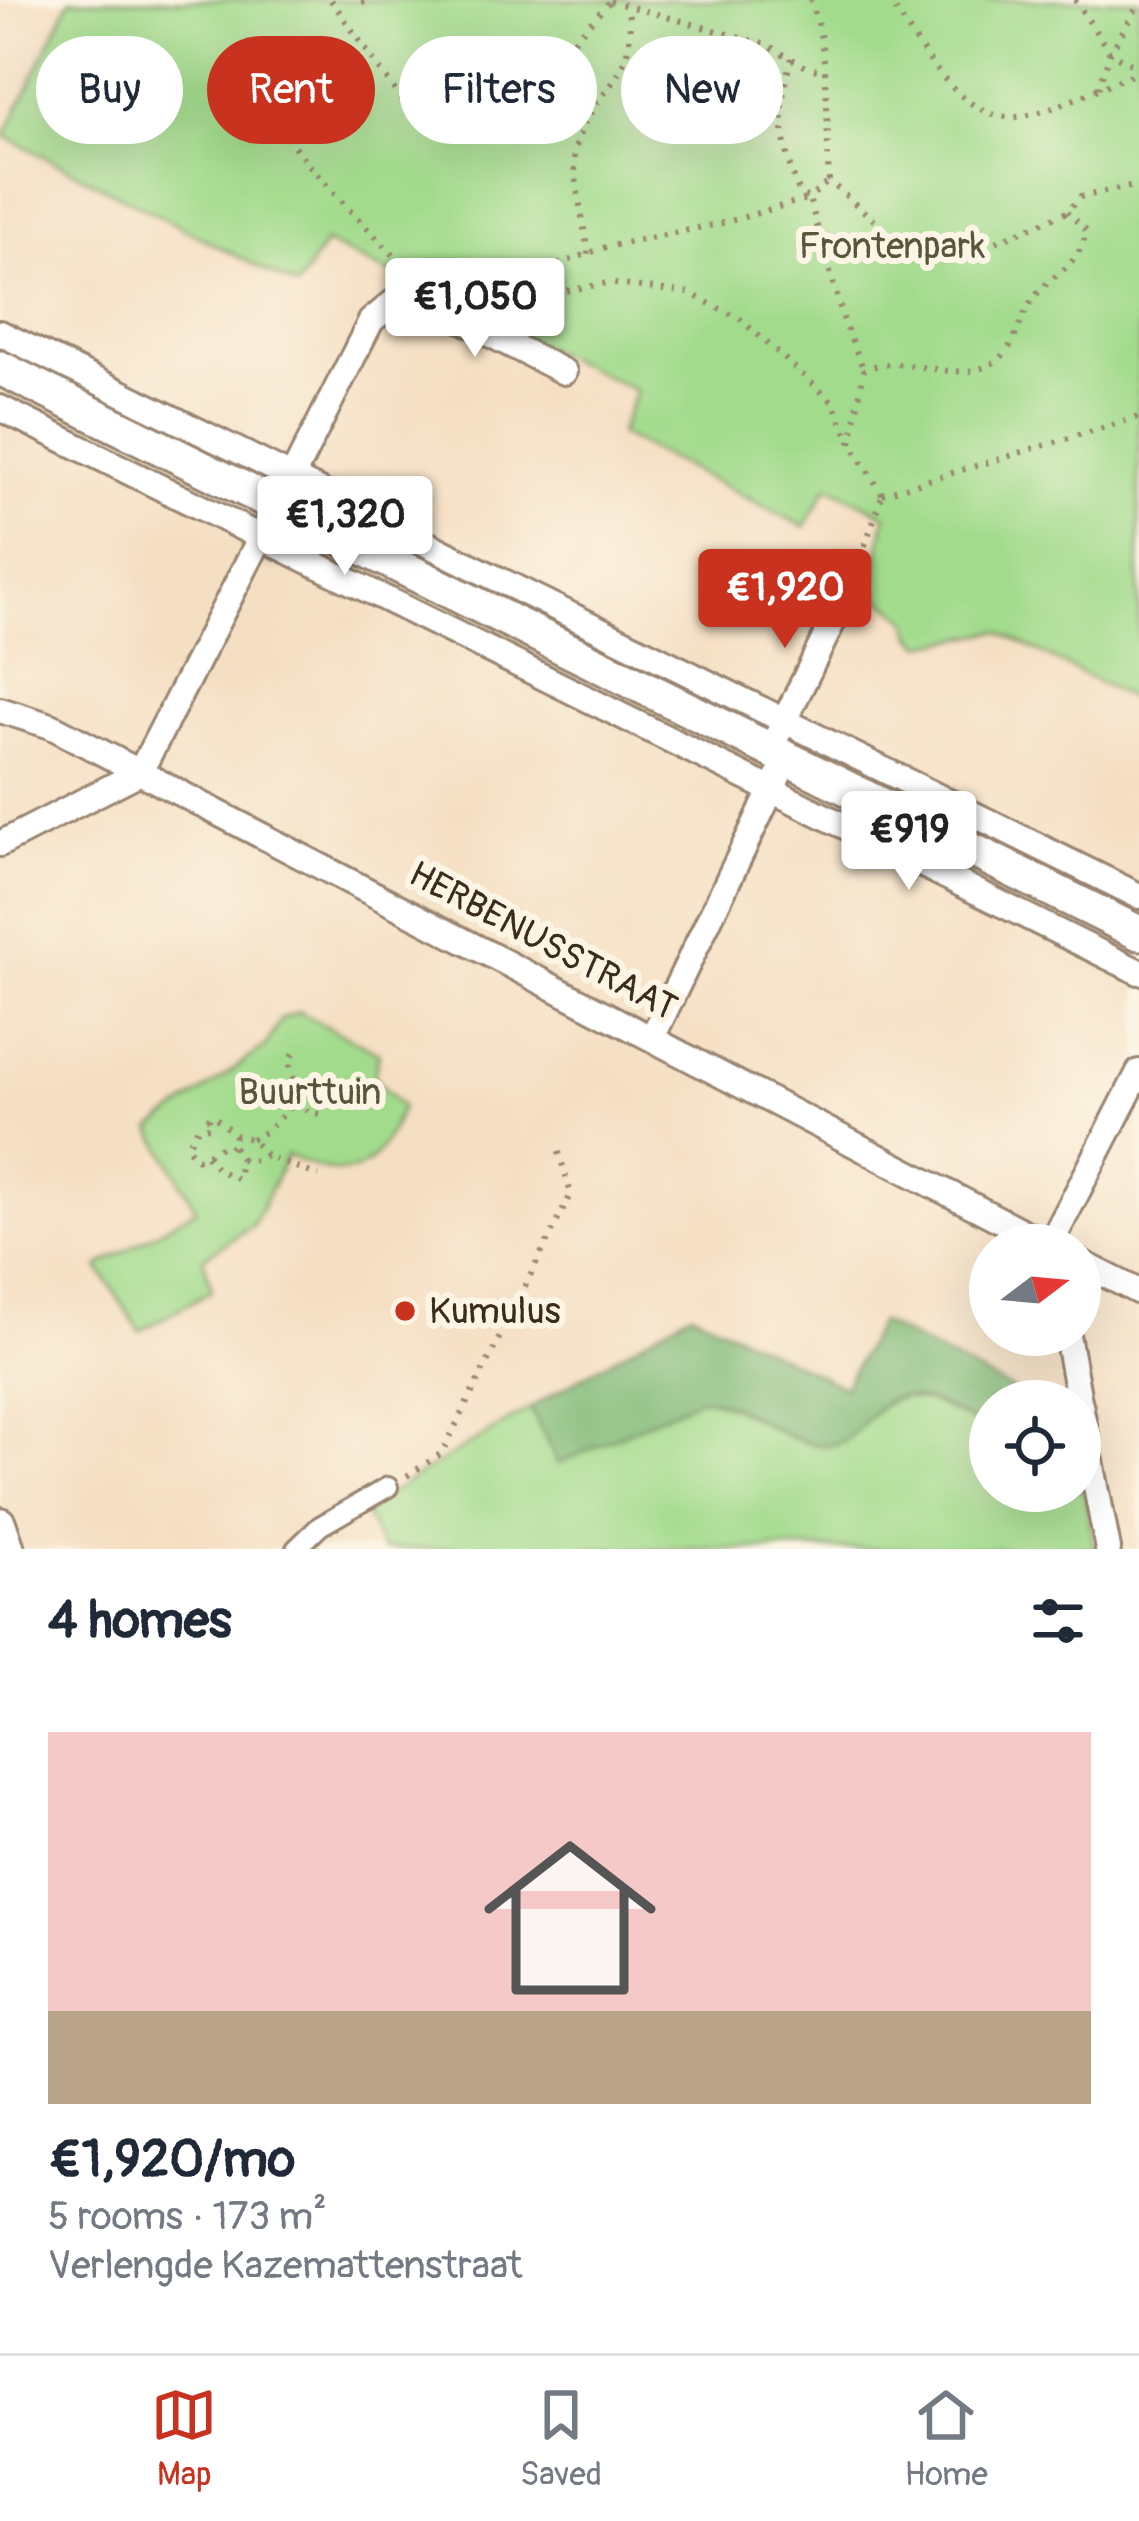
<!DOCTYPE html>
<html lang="en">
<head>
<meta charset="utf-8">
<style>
  :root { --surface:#fff; --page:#f2f2f3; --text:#1f2937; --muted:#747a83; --line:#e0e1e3; --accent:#c8321e }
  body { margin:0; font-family:Pangolin,sans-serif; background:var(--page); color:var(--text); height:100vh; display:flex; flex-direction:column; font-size:45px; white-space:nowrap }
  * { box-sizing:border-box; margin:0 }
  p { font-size:39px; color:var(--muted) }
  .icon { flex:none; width:66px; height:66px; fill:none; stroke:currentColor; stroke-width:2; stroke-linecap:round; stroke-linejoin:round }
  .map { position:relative; height:1549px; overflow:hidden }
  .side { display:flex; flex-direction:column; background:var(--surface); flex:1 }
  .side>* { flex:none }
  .hud { position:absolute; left:36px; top:36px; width:1068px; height:108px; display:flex; gap:24px }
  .needle { width:78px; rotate:74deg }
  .fabs { position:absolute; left:969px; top:1224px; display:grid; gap:24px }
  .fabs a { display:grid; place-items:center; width:132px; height:132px; border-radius:50%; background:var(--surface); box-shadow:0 12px 48px #0002; font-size:60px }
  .price { position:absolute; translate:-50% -102px; padding:0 27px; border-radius:12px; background:#fff; color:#222; font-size:39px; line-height:78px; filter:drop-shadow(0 3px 6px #0008) }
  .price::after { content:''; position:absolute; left:50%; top:72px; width:36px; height:27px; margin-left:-18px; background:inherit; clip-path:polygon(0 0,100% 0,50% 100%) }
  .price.current { background:var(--accent); color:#fff }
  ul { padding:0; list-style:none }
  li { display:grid; align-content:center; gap:24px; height:636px; padding:0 48px }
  li span { display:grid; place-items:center; height:372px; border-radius:0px; color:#555 }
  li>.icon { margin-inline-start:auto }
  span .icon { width:216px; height:216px; fill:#fffc; stroke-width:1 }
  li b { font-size:51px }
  h2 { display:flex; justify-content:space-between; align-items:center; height:144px; padding:0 48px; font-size:51px }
  .pill { padding:0 42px; border-radius:54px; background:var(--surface); box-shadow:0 12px 48px #0002; font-size:42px; line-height:108px }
  .pill.current { background:var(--accent); color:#fff }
  .tabs { display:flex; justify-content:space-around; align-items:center; height:168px; border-top:3px solid var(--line); background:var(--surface); font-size:33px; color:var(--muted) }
  .tabs a { display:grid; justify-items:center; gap:6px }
  .tabs .current { color:var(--accent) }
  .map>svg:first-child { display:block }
  .green { fill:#a3db8d; stroke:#6f8256; stroke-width:3 }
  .forest { fill:#82bb78; stroke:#5e724b; stroke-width:3 }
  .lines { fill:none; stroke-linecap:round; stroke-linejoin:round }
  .pedestrian-casing { stroke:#988470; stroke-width:24 }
  .minor-casing { stroke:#988470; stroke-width:30 }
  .tertiary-casing { stroke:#988470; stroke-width:36 }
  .secondary-casing { stroke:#988470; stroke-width:39 }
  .path { stroke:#988470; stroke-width:6; stroke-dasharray:3 9; stroke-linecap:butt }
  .pedestrian { stroke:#fff; stroke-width:18 }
  .minor { stroke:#fff; stroke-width:24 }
  .tertiary { stroke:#fff; stroke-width:30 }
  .secondary { stroke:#fff; stroke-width:33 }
  .poi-dot { fill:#c8321e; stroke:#fcf5e5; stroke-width:4.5 }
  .labels { text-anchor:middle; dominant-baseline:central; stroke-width:12; stroke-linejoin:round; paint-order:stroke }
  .park-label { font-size:36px; fill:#55563a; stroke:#fcf5e5 }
  .street-label { font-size:36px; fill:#3b2a1e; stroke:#fcf5e5 }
  .poi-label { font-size:36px; fill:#3b2a1e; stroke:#fcf5e5; text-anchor:start }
</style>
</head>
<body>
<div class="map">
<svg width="1139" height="1549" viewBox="0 0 1139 1549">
  <rect width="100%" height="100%" fill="#fcf5e5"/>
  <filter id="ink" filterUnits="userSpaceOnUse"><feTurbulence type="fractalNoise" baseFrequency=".00833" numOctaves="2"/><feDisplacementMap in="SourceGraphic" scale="24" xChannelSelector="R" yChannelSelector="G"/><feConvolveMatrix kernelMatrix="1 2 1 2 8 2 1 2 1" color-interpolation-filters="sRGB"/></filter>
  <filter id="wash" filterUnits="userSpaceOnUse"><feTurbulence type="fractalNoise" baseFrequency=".004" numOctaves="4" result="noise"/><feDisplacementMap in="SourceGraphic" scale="48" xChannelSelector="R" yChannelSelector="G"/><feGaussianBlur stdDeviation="2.7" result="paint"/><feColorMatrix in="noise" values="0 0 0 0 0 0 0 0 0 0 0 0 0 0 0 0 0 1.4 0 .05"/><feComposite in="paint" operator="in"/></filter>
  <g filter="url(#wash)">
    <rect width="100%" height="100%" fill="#f5dfc3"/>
    <g class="green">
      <path d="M70,0H1139V703L998,631L923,645L913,635L908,620L871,591L886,515L828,486L805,527L619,434L636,391L325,243L297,287L5,136Z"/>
      <path d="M299,1012L379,1053L374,1076L402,1107C373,1172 357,1188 287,1155L253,1225L203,1258L212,1290L140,1331L98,1267L196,1209L152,1129L266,1046L281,1019Z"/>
      <path d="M904,1397L928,1401L990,1430V1491H1080V1470L1095,1549H382L363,1509L530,1408L558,1463L700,1398C741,1401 789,1449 824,1444C863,1438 869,1403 904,1397Z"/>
    </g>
    <path class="forest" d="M691,1312L844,1387L879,1322L1034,1401H990V1430C964,1418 933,1397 904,1397C867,1397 861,1450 820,1445C776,1439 744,1401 700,1398L558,1464L530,1408Z"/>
  </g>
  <g filter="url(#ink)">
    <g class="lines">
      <defs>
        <path id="pedestrian" d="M296,1549L320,1526L388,1487"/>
        <g id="minor">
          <path d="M0,333L1139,896"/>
          <path d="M0,408L1139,972"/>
          <path d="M286,489L371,321L395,301H425L564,372"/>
          <path d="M0,710L51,726L1048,1245"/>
          <path d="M779,732L854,578"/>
          <path d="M0,844L140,772L267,525"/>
          <path d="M652,1038L787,758"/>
          <path d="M1050,1245L1139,1072"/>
          <path d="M1080,1262L1139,1292"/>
          <path d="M1067,1335L1079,1401"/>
          <path d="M1080,1404L1108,1549"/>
        </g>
        <path id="tertiary" d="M0,1523L9,1549"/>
        <path id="secondary" d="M0,368L1139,933"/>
      </defs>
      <use href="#pedestrian" class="pedestrian-casing"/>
      <use href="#minor" class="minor-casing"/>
      <use href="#tertiary" class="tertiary-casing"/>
      <use href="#secondary" class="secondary-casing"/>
      <g class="path">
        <path d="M331,0L408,109L432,118L506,94L558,57L611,0"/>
        <path d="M810,0C831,50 826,126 829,181L915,256L929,262H948L1067,212L1080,197L1139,185"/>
        <path d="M889,0C919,43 961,128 1024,116C1060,109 1104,85 1139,72"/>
        <path d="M1075,0L1110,53L1139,68"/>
        <path d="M610,1L767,45L808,68L822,71"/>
        <path d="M362,3L367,0"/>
        <path d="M281,50C275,60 265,72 265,84C264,132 368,227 402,264L421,273"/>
        <path d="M792,58C776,103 781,153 801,195L809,198L829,181"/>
        <path d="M1098,88L1110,53L1139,4"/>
        <path d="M588,254C585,229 572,171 575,151C587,90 642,83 627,5"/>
        <path d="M479,293L606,247L727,222L809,198L845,325L864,370"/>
        <path d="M472,294L524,299L607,283L689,293L740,319L833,402L851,443"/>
        <path d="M882,494L851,443L864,370C906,350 959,390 999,359C1017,345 1021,312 1036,295C1060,267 1076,270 1087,231L1067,212"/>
        <path d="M882,494L1139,417"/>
        <path d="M861,557L882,496"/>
        <path d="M299,1099L308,1112L325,1115"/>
        <path d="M235,1135L233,1145L228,1149L221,1147L198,1159L187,1147L198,1128L211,1127L209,1118L213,1115L235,1135L251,1139L267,1156L319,1176"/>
        <path d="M251,1139L267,1131L299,1099L289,1063L297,1047"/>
        <path d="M206,1156L220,1171L238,1179L241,1159L233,1145"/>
        <path d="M241,1159L249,1162L266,1156"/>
        <path d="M407,1476L442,1453L571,1194L558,1149"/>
      </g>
      <use href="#pedestrian" class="pedestrian"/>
      <use href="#minor" class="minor"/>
      <use href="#tertiary" class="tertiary"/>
      <use href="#secondary" class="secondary"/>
    </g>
  </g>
  <circle class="poi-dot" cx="405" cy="1311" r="12"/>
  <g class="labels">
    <g class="park-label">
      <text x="892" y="246">Frontenpark</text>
      <text x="310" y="1092">Buurttuin</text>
    </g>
    <g class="street-label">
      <text transform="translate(543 941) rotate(28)">HERBENUSSTRAAT</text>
    </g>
    <g class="poi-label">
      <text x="429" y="1311">Kumulus</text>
    </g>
  </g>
</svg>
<div class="fabs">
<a><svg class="needle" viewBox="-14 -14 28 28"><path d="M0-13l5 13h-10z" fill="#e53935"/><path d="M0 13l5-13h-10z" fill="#747a83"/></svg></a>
<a><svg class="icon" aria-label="locate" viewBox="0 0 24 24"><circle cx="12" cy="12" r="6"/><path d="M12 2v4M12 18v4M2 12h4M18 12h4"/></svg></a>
</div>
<b class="price" style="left:475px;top:360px">€1,050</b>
<b class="price" style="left:345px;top:578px">€1,320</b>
<b class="price current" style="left:785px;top:651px">€1,920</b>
<b class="price" style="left:909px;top:893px">€919</b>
<div class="hud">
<a class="pill">Buy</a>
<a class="pill current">Rent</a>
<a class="pill">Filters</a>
<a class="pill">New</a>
</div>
</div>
<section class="side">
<h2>4 homes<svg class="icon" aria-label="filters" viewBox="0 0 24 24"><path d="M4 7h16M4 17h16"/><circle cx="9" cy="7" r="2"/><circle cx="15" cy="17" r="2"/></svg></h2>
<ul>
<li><span style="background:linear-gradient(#f6c9c9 75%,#b9a48a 0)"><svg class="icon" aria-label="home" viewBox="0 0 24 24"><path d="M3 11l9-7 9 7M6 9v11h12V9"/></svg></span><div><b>€1,920/mo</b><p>5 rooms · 173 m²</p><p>Verlengde Kazemattenstraat</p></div></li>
</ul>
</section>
<nav class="tabs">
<a class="current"><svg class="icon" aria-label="map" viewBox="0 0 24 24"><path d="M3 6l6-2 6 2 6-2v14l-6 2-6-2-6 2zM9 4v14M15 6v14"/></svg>Map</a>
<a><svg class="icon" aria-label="saved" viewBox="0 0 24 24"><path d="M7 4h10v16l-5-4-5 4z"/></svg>Saved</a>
<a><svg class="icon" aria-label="home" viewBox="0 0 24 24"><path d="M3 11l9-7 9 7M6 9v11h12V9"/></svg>Home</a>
</nav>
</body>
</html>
